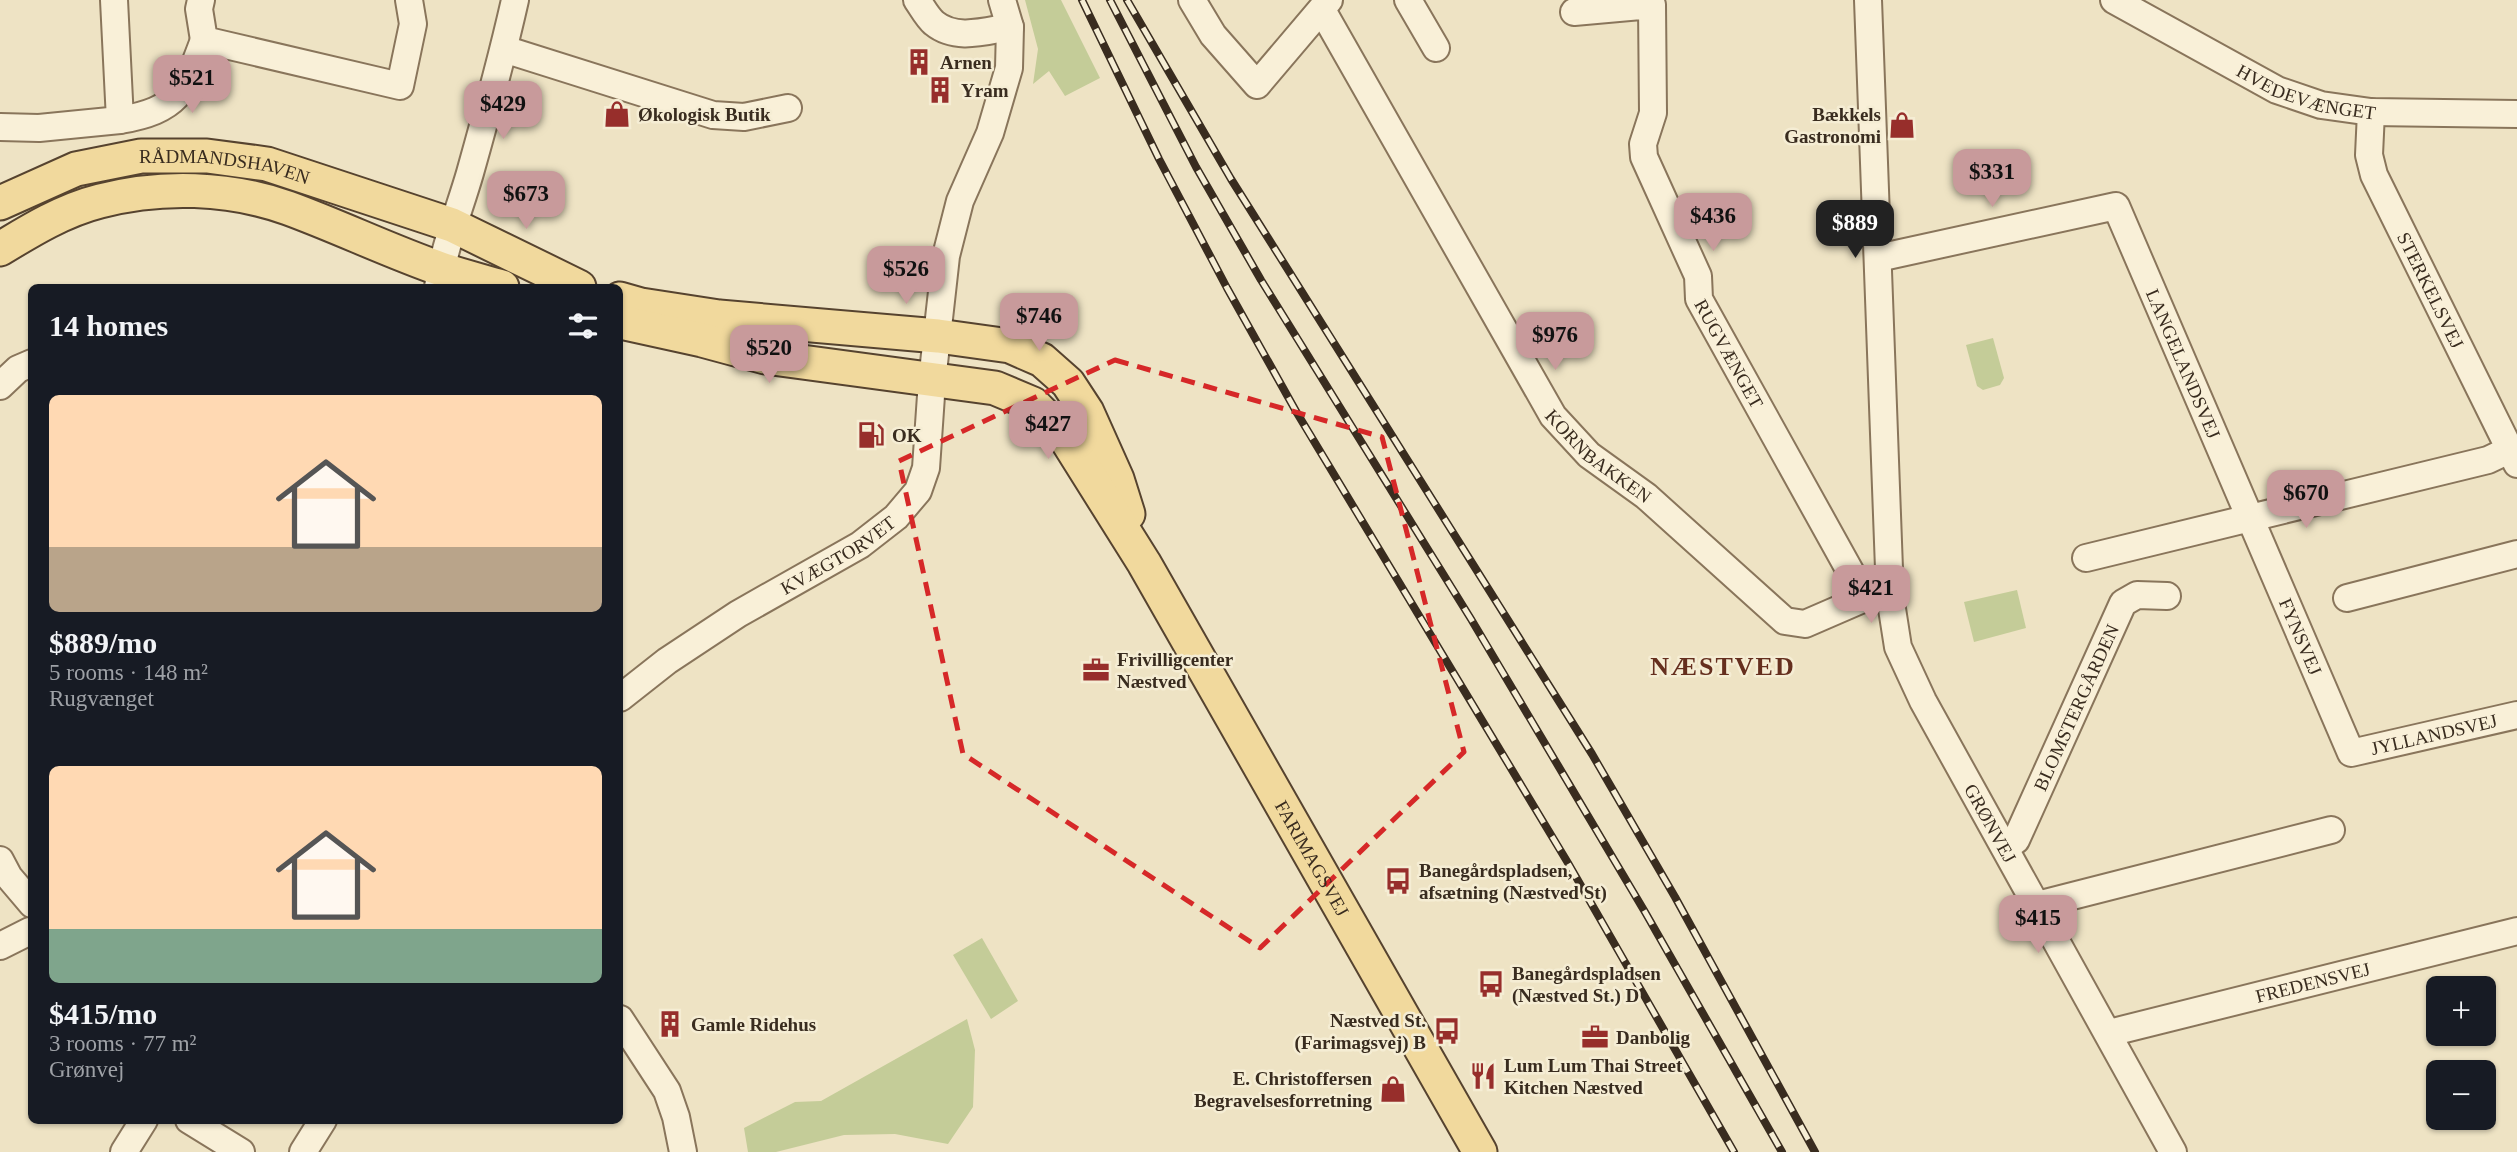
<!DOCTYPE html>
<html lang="en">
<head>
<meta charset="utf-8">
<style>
  :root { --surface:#171b24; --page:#20242c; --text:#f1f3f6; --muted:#9ea1a6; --accent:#c89a9b }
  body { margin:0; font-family:"Times New Roman",serif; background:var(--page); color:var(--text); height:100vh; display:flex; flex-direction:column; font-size:26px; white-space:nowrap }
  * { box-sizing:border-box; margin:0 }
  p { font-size:23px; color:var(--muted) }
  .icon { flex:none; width:38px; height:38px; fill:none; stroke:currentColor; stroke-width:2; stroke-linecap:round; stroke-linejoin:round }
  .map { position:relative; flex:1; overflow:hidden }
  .details { position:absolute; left:28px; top:284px; width:595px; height:840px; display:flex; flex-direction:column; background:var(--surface); border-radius:10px; box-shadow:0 2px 5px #0004 }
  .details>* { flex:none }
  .buttons { position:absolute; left:2426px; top:976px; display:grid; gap:14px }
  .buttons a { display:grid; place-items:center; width:70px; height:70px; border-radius:10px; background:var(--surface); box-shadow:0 2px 5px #0004; font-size:35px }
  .price { position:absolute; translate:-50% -60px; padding:0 16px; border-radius:14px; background:var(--accent); color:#111; font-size:23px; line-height:46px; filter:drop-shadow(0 2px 4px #0008) }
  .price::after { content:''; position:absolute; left:50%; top:42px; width:21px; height:16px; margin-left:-10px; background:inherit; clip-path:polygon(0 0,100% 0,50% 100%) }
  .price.on { background:#222; color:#fff }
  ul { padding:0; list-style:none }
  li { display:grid; align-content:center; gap:14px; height:371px; padding:0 21px }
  li span { display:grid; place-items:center; height:217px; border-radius:10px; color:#555 }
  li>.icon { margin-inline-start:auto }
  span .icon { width:126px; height:126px; fill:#fffc; stroke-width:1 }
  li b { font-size:30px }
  h2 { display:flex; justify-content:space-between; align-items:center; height:84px; padding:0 21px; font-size:30px }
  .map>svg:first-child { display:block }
  .green { fill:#c4cc98 }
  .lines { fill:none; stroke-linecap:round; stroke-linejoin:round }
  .minor-casing { stroke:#89755b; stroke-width:30 }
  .major-casing { stroke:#56432f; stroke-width:37 }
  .minor { stroke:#f9f0d8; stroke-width:26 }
  .major { stroke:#f1d99d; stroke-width:33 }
  .rail-casing { stroke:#392c1f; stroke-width:8 }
  .rail { stroke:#f5edd4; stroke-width:5; stroke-dasharray:16; stroke-linecap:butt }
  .marked { fill:none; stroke:#d62828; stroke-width:5; stroke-dasharray:14 9; stroke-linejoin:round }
  .labels { text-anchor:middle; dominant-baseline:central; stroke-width:5; stroke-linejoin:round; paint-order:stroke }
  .poi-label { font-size:19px; font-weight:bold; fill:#392c1f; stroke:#f5edd4; text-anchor:start }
  .street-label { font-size:19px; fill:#392c1f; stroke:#f5edd4 }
  .district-label { font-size:26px; font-weight:bold; letter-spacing:2px; fill:#652f1e; stroke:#f5edd4 }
</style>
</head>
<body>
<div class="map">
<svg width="2517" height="1152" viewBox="0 0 2517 1152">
  <rect width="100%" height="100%" fill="#eee3c4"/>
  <g class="green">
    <path d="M1025,0H1061L1100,78L1065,96L1049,71L1033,84L1038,49Z"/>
    <path d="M1993,338L2004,378L2000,385L1983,390L1977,386L1966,345Z"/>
    <path d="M2017,590L2026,628L1974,642L1964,602Z"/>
    <path d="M982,938L1018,1001L991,1019L953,955Z"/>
    <path d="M967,1019L975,1050L973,1107L948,1144L895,1134L844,1135L776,1152H748L744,1128L795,1102L821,1101Z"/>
  </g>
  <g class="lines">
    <defs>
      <g id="minor">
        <path d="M201,0L199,9L204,40L400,86L413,24L409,0"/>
        <path d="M917,0C922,7 927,17 934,23C956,41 985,31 1010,27"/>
        <path d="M1192,0L1213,35L1257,85L1329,0"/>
        <path d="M1408,0L1436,48"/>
        <path id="s1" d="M1868,0L1890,596L1898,647L1923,701L2173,1152"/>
        <path id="s2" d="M2114,0L2277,90L2321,105L2371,112L2517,114"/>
        <path id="s3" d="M1322,10L1553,416L1589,455L1646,496L1785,621L1805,624L1865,598L1890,596"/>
        <path id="s4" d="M1574,12L1652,5L1653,113L1643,144L1644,157L1698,276L1699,299L1865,598"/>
        <path d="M504,49L713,115L744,117L788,108"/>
        <path id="s5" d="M2371,112L2369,155L2374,175L2517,464"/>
        <path d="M120,120C179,110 185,91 204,40"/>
        <path d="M0,127L39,128L120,120L114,0"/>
        <path id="s6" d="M1878,258L2116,206L2351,753L2517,715"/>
        <path d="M438,287C444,247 459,211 470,173C486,116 502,58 515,0"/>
        <path d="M0,386L18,369L32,363"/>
        <path d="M2086,558L2488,460L2509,450"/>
        <path d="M2347,598L2517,554"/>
        <path id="s7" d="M620,698L667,661L738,614L860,545L896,517L918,491L926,468L932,381L946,256L960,201L990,133L1009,68L1010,27L1002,0"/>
        <path id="s8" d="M2004,846L2016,840L2123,603L2137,595L2167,596"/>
        <path d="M0,860L9,877L32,904"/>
        <path d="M2037,905L2331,830"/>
        <path d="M0,946L30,931"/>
        <path d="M620,1019L667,1091L676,1117L683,1152"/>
        <path id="s9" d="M2109,1033L2517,931"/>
        <path d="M189,1120L241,1152"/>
        <path d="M124,1152L144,1120"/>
        <path d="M303,1152L323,1120"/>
      </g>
      <g id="major">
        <path id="s10" d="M0,203L76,169L141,156H207L267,164L452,225L579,287"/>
        <path d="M0,249C31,230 64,210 100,201C161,185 229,187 288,208C340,227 389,251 441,269C461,276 482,281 502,287"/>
        <path d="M620,299L641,305L719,317L938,336L1010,346L1042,360L1068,383L1087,412L1117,479L1128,514"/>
        <path id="s11" d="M620,322L702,340L765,357L995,388L1033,404L1063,434L1144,563L1480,1152"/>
      </g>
    </defs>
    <use href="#minor" class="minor-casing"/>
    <use href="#major" class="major-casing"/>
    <use href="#minor" class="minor"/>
    <use href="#major" class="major"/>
    <defs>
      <g id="rail">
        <path d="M1082,0L1159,159L1227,288L1297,413L1568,863L1734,1152"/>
        <path d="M1110,0L1196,167L1261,280L1471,619L1645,912L1782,1152"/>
        <path d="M1127,0L1231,179L1592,754L1675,897L1815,1152"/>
      </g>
    </defs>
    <use href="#rail" class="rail-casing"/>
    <use href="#rail" class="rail"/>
  </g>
  <path class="marked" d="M1115,360L1382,437L1464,752L1260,948L963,754L899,461Z"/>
  <defs>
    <symbol id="building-bare" viewBox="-9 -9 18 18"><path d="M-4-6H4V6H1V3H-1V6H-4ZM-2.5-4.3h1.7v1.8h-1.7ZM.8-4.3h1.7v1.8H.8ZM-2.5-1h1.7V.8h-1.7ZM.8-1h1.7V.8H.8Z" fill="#972e2b" stroke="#f5edd4" stroke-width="2.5" paint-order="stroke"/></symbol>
    <symbol id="shop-bare" viewBox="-9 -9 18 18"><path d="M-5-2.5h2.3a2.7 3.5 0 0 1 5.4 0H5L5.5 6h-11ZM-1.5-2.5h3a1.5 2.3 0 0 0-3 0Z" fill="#972e2b" stroke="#f5edd4" stroke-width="2.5" paint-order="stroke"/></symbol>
    <symbol id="fuel-bare" viewBox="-9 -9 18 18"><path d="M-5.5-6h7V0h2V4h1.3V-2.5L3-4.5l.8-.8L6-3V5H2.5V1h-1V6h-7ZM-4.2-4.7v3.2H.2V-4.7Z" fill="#972e2b" stroke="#f5edd4" stroke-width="2.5" paint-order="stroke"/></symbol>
    <symbol id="office-bare" viewBox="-9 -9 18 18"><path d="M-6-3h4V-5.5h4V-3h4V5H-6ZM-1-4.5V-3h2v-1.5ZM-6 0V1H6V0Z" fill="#972e2b" stroke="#f5edd4" stroke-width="2.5" paint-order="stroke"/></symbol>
    <symbol id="bus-bare" viewBox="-9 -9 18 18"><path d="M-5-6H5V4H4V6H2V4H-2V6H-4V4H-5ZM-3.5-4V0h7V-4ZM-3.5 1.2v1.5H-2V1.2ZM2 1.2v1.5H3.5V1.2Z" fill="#972e2b" stroke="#f5edd4" stroke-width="2.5" paint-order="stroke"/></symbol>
    <symbol id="restaurant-bare" viewBox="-9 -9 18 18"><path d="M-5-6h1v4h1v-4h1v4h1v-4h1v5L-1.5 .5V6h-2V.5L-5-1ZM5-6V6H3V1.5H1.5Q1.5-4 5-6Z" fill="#972e2b" stroke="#f5edd4" stroke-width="2.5" paint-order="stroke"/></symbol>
  </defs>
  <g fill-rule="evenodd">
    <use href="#building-bare" x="900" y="43" width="38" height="38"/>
    <use href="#building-bare" x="921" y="71" width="38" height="38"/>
    <use href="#shop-bare" x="598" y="95" width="38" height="38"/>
    <use href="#shop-bare" x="1883" y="106" width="38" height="38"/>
    <use href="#fuel-bare" x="852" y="416" width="38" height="38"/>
    <use href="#office-bare" x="1077" y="651" width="38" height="38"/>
    <use href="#bus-bare" x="1379" y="862" width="38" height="38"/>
    <use href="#bus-bare" x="1472" y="965" width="38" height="38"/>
    <use href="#building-bare" x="651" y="1005" width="38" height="38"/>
    <use href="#bus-bare" x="1428" y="1012" width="38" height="38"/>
    <use href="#office-bare" x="1576" y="1018" width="38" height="38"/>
    <use href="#restaurant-bare" x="1464" y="1057" width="38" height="38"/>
    <use href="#shop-bare" x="1374" y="1070" width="38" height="38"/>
  </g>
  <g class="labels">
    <g class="poi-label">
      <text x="940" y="62">Arnen</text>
      <text x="961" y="90">Yram</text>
      <text x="638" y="114">Økologisk Butik</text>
      <text x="1881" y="114" text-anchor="end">Bækkels<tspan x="1881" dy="22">Gastronomi</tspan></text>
      <text x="892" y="435">OK</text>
      <text x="1117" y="659">Frivilligcenter<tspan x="1117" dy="22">Næstved</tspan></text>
      <text x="1419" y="870">Banegårdspladsen,<tspan x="1419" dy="22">afsætning (Næstved St)</tspan></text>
      <text x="1512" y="973">Banegårdspladsen<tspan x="1512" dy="22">(Næstved St.) D</tspan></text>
      <text x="1426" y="1020" text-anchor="end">Næstved St.<tspan x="1426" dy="22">(Farimagsvej) B</tspan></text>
      <text x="691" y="1024">Gamle Ridehus</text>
      <text x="1616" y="1037">Danbolig</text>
      <text x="1504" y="1065">Lum Lum Thai Street<tspan x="1504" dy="22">Kitchen Næstved</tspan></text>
      <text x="1372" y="1078" text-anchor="end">E. Christoffersen<tspan x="1372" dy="22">Begravelsesforretning</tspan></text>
    </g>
    <g class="street-label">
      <text stroke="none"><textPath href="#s2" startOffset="215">HVEDEVÆNGET</textPath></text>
      <text stroke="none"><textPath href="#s10" startOffset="234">RÅDMANDSHAVEN</textPath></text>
      <text stroke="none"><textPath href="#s5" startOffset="192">STERKELSVEJ</textPath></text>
      <text stroke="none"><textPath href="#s4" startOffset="448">RUGVÆNGET</textPath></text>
      <text stroke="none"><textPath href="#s6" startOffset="415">LANGELANDSVEJ</textPath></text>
      <text stroke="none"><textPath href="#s3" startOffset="528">KORNBAKKEN</textPath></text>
      <text stroke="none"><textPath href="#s7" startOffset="261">KVÆGTORVET</textPath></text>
      <text stroke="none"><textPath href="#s6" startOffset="712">FYNSVEJ</textPath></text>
      <text stroke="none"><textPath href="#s8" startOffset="159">BLOMSTERGÅRDEN</textPath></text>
      <text stroke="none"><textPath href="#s6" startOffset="924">JYLLANDSVEJ</textPath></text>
      <text stroke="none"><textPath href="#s1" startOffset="847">GRØNVEJ</textPath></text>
      <text stroke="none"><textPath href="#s11" startOffset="957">FARIMAGSVEJ</textPath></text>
      <text stroke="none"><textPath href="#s9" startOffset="210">FREDENSVEJ</textPath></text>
    </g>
    <g class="district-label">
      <text x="1723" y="666">NÆSTVED</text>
    </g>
  </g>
</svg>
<div class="buttons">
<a>+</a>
<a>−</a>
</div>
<b class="price" style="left:192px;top:115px">$521</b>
<b class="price" style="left:503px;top:141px">$429</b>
<b class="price" style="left:1992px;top:209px">$331</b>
<b class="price" style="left:526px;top:231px">$673</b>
<b class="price" style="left:1713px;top:253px">$436</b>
<b class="price on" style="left:1855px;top:260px">$889</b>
<b class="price" style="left:906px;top:306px">$526</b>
<b class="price" style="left:1039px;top:353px">$746</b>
<b class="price" style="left:1555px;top:372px">$976</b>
<b class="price" style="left:769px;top:385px">$520</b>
<b class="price" style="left:1048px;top:461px">$427</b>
<b class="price" style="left:2306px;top:530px">$670</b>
<b class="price" style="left:1871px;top:625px">$421</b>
<b class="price" style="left:2038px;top:955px">$415</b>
<section class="details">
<h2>14 homes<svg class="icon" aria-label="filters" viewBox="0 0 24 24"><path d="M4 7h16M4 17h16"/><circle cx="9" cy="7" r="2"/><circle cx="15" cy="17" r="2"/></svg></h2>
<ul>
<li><span style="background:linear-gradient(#ffd9b3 70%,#b9a48a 0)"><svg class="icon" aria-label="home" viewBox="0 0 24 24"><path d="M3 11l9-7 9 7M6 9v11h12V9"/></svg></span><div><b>$889/mo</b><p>5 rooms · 148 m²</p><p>Rugvænget</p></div></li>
<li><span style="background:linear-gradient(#ffd9b3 75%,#7fa58c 0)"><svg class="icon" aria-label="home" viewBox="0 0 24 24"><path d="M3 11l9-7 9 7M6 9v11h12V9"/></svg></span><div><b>$415/mo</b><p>3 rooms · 77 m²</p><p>Grønvej</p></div></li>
</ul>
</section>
</div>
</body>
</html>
